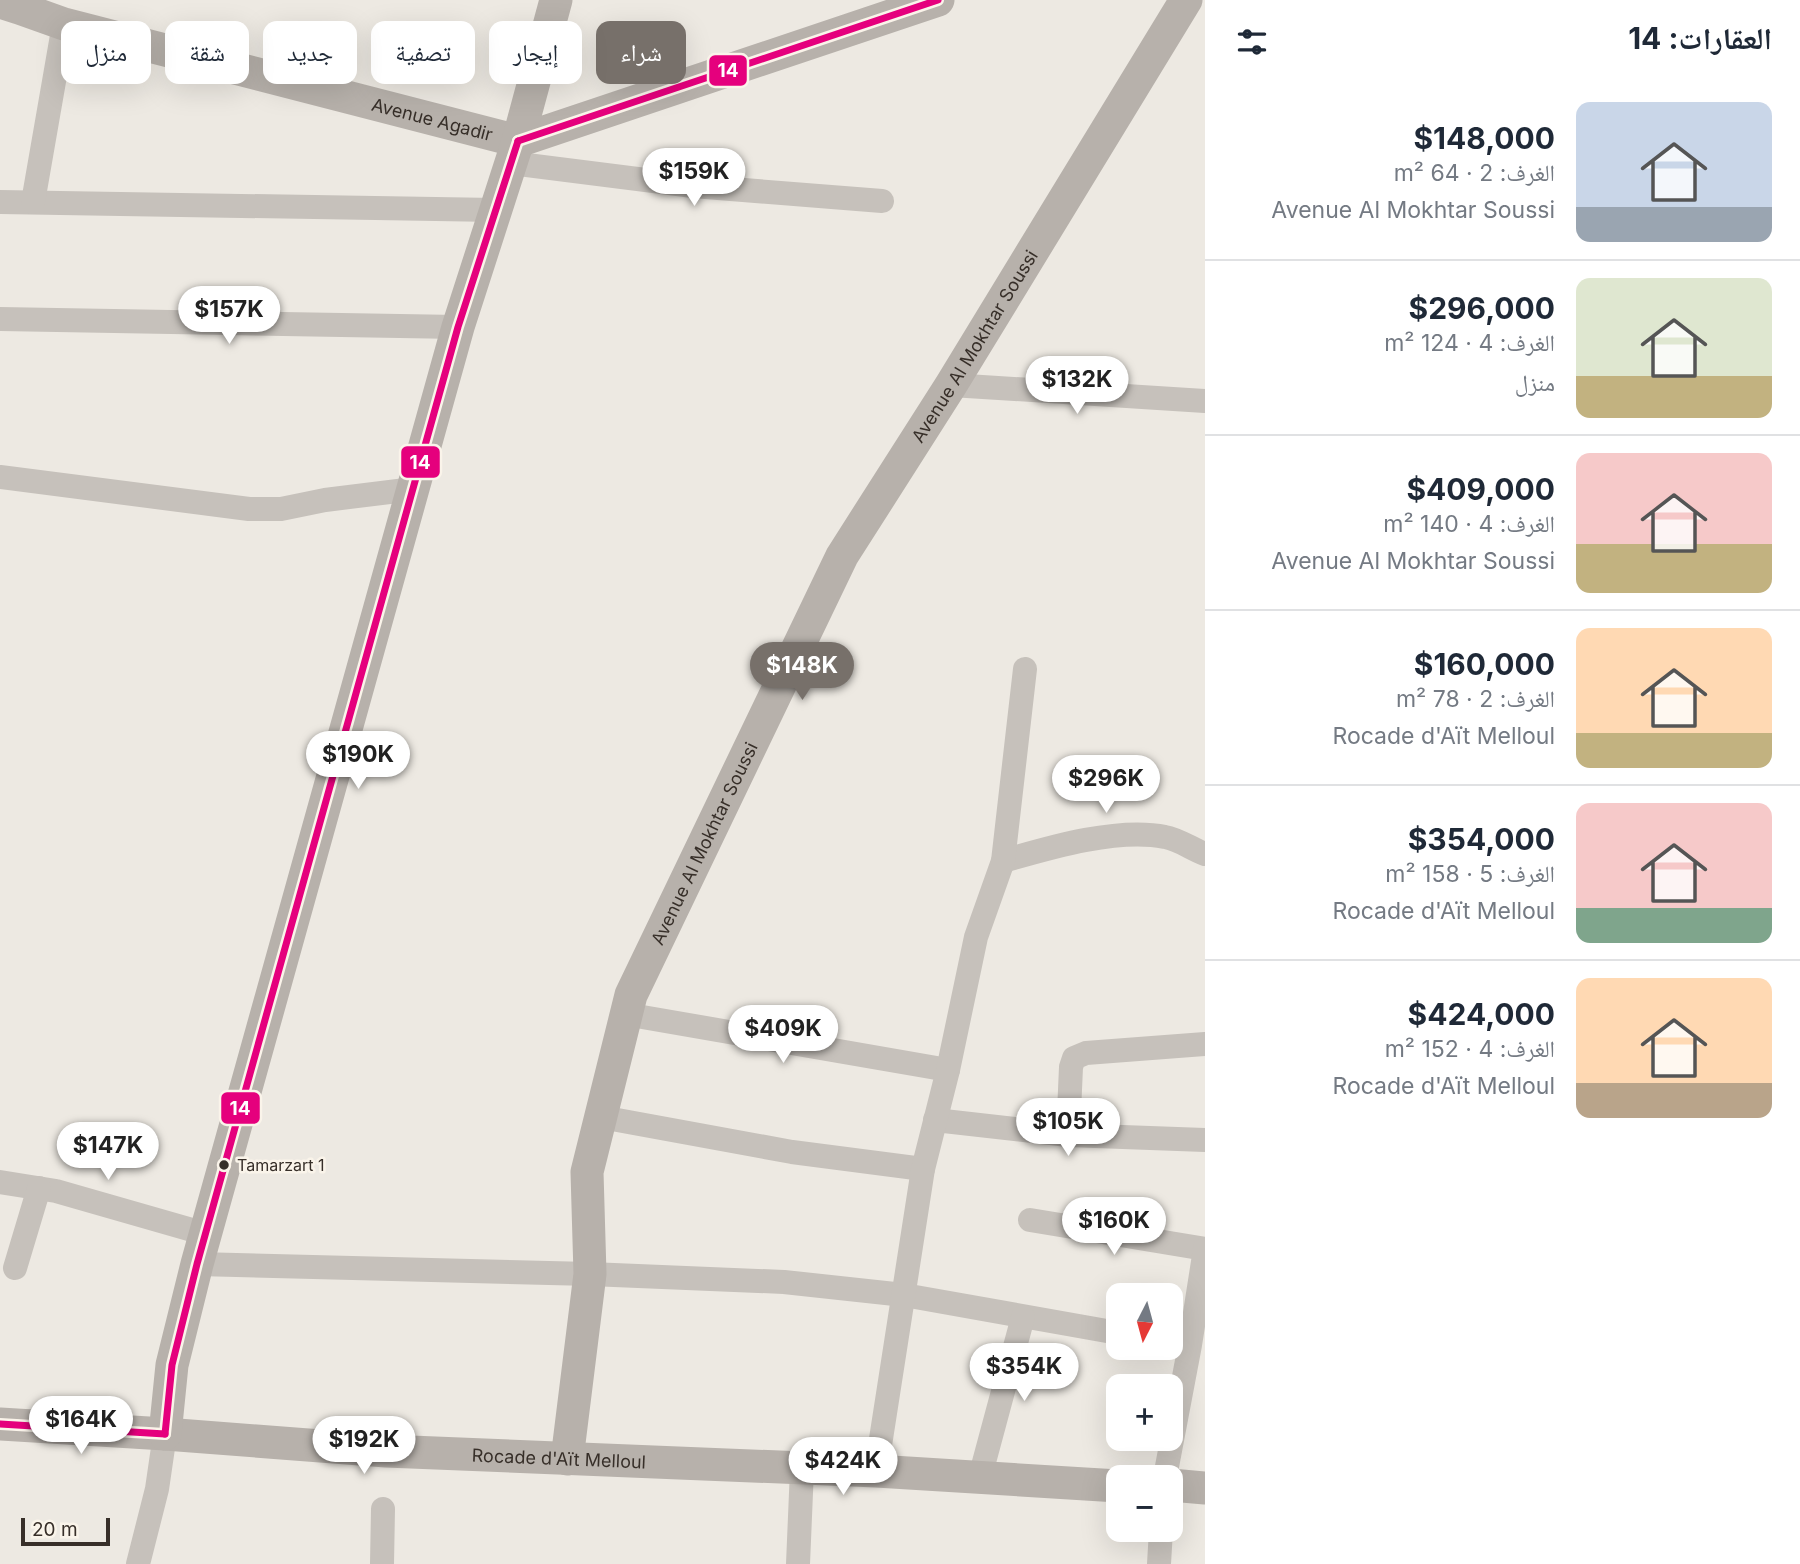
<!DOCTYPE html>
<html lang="ar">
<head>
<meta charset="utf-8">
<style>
  :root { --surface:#fff; --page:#f2f2f3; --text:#1f2937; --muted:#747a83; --line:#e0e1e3; --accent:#77706a }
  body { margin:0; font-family:Inter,"Noto Naskh Arabic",sans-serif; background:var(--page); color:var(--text); direction:rtl; height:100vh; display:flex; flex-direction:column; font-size:26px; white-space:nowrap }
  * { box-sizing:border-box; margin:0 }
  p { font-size:23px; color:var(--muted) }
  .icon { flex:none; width:38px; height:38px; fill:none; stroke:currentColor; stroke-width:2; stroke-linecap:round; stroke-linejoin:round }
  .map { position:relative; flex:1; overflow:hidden; direction:ltr }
  .drawer { display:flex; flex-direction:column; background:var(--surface); width:595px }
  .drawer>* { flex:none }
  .guide { position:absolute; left:21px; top:21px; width:665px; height:63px; direction:rtl; display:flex; gap:14px }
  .needle { width:46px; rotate:186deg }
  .fabs { position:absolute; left:1106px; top:1283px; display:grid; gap:14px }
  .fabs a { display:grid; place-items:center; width:77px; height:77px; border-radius:14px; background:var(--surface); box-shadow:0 7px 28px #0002; font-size:35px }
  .scale { position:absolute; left:21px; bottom:18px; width:89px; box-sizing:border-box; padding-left:7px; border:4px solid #372f29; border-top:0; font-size:19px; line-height:24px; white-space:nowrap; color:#372f29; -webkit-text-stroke:5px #faf4ea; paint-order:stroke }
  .price { position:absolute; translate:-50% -60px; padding:0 16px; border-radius:24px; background:#fff; color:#222; font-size:23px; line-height:46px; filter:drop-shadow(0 2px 4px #0008) }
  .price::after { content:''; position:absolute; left:50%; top:42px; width:21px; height:16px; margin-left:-10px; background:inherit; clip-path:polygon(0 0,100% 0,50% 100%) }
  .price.on { background:var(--accent); color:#fff }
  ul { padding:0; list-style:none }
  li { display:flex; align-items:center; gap:21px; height:175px; padding:0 28px }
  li+li { border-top:2px solid var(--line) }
  li span { display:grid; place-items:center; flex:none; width:196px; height:140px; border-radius:14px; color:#555 }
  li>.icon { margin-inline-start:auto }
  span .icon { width:84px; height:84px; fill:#fffc; stroke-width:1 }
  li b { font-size:30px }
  h2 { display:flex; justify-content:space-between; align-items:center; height:84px; padding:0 28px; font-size:30px }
  .pill { padding:0 24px; border-radius:14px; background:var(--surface); box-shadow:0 7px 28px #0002; font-size:24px; line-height:63px }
  .pill.on { background:var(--accent); color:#fff }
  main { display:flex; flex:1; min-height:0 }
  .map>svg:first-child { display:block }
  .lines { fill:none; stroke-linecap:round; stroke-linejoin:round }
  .street { stroke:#c6c1bb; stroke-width:24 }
  .secondary { stroke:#b7b1ab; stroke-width:33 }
  .bus-1-casing { stroke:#faf4ea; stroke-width:12 }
  .bus-1 { stroke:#e5007d; stroke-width:7 }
  .bus-dot { fill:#372f29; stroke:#faf4ea; stroke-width:2.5 }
  .labels { text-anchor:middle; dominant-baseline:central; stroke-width:5; stroke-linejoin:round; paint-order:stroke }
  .bus-label { font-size:16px; fill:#372f29; stroke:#faf4ea; text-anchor:start }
  .street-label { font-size:18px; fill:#372f29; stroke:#faf4ea }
  .line-badge { stroke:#faf4ea; stroke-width:2.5 }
  .badge-label { font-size:19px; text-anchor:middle; font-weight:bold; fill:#fff }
</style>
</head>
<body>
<main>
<section class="drawer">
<h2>العقارات: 14<svg class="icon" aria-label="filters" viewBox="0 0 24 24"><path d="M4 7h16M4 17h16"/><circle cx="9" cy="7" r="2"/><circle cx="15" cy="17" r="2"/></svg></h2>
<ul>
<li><span style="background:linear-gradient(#c9d6e8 75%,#9aa5b1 0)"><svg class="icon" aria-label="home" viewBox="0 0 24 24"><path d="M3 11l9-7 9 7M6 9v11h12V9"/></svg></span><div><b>$148,000</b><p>الغرف: 2 · 64 m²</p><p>Avenue Al Mokhtar Soussi</p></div></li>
<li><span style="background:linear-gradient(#dfe7d0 70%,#c2b280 0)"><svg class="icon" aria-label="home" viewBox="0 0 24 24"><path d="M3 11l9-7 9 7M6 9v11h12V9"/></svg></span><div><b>$296,000</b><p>الغرف: 4 · 124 m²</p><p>منزل</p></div></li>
<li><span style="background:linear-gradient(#f6c9c9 65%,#c2b280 0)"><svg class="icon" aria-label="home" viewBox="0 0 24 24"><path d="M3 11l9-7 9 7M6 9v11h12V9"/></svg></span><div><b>$409,000</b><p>الغرف: 4 · 140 m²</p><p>Avenue Al Mokhtar Soussi</p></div></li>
<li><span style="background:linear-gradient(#ffd9b3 75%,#c2b280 0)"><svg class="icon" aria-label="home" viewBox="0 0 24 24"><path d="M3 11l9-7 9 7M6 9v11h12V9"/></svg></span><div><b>$160,000</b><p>الغرف: 2 · 78 m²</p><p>Rocade d'Aït Melloul</p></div></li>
<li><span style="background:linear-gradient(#f6c9c9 75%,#7fa58c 0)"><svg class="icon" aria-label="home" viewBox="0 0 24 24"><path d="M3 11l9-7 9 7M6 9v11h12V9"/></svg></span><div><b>$354,000</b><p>الغرف: 5 · 158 m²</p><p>Rocade d'Aït Melloul</p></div></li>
<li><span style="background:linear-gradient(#ffd9b3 75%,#b9a48a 0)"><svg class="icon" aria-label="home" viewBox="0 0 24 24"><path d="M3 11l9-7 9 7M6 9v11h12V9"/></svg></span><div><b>$424,000</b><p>الغرف: 4 · 152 m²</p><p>Rocade d'Aït Melloul</p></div></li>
</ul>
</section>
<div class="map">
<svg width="1205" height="1564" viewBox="0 0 1205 1564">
  <rect width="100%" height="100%" fill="#ede9e2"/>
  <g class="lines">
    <g class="street">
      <path d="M511,163L693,186L882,201"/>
      <path d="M0,202L496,210"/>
      <path d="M33,202L64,24"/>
      <path d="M0,319L458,327"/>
      <path d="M951,385L1205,401"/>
      <path d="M0,477L249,509H281L325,500L414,489"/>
      <path d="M1003,861C1048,848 1118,827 1165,837C1178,839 1192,849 1205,854"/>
      <path d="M625,1014L948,1070"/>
      <path d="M601,1117L792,1152L923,1169"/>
      <path d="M935,1120L1068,1135L1205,1140"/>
      <path d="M1068,1135L1071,1067L1074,1058L1086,1053L1205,1044"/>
      <path d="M0,1182L56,1191L206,1234"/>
      <path d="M1030,1220L1205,1249"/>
      <path d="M197,1264L590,1274L784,1282L904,1295L1118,1333"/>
      <path d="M15,1268L39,1188"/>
      <path d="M876,1471L923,1169L948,1070L976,937L1003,861L1025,669"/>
      <path d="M980,1477L1023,1317"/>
      <path d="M1165,1477L1190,1345L1205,1249"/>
      <path d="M138,1564L157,1489L165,1434"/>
      <path d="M382,1564L383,1509"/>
      <path d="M798,1564L802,1469"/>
      <path d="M1159,1564L1161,1530"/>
    </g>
    <g class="secondary">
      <path id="s1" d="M0,2L19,8L64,24L518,141L938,0"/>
      <path id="s2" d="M0,1424L165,1434L386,1451L876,1471L1118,1486"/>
      <path d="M165,1434L172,1365L197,1264L458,327L518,141L556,0"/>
      <path id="s3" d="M567,1459L590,1274L587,1172L631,995L842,556L951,385L1186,0"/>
      <path d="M1171,1485L1205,1488"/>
    </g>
    <defs>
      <g id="bus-1">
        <path d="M518,141L938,0"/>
        <path d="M0,1424L165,1434"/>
        <path d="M165,1434L172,1365L197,1264L458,327L518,141"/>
      </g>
    </defs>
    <use href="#bus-1" class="bus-1-casing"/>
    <use href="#bus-1" class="bus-1"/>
  </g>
  <circle class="bus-dot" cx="224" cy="1165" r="6"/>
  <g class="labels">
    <g class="bus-label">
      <text x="237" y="1165">Tamarzart 1</text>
    </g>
    <g class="street-label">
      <text stroke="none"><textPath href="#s1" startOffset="448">Avenue Agadir</textPath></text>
      <text stroke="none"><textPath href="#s3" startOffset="1206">Avenue Al Mokhtar Soussi</textPath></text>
      <text stroke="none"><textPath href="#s3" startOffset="639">Avenue Al Mokhtar Soussi</textPath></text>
      <text stroke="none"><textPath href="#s2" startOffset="560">Rocade d'Aït Melloul</textPath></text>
    </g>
  </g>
  <g class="line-badge">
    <rect x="708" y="54" width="40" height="33" rx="7" fill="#e5007d"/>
    <rect x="400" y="445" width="41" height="34" rx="7" fill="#e5007d"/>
    <rect x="220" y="1091" width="41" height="34" rx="7" fill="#e5007d"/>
  </g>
  <g class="badge-label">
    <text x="728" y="77">14</text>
    <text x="420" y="469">14</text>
    <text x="240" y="1115">14</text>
  </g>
</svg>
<div class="fabs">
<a><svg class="needle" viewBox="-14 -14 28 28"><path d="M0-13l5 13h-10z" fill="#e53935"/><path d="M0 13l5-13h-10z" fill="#747a83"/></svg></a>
<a>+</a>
<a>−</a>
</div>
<div class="scale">20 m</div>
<b class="price" style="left:694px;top:208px">$159K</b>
<b class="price" style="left:229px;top:346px">$157K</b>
<b class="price" style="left:1077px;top:416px">$132K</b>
<b class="price on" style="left:802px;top:702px">$148K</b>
<b class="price" style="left:358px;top:791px">$190K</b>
<b class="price" style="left:1106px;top:815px">$296K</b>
<b class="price" style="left:783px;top:1065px">$409K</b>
<b class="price" style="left:1068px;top:1158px">$105K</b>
<b class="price" style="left:108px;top:1182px">$147K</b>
<b class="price" style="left:1114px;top:1257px">$160K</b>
<b class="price" style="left:1024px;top:1403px">$354K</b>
<b class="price" style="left:81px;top:1456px">$164K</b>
<b class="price" style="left:364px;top:1476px">$192K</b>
<b class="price" style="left:843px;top:1497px">$424K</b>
<div class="guide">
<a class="pill on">شراء</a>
<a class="pill">إيجار</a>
<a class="pill">تصفية</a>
<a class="pill">جديد</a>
<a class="pill">شقة</a>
<a class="pill">منزل</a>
</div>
</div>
</main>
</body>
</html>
